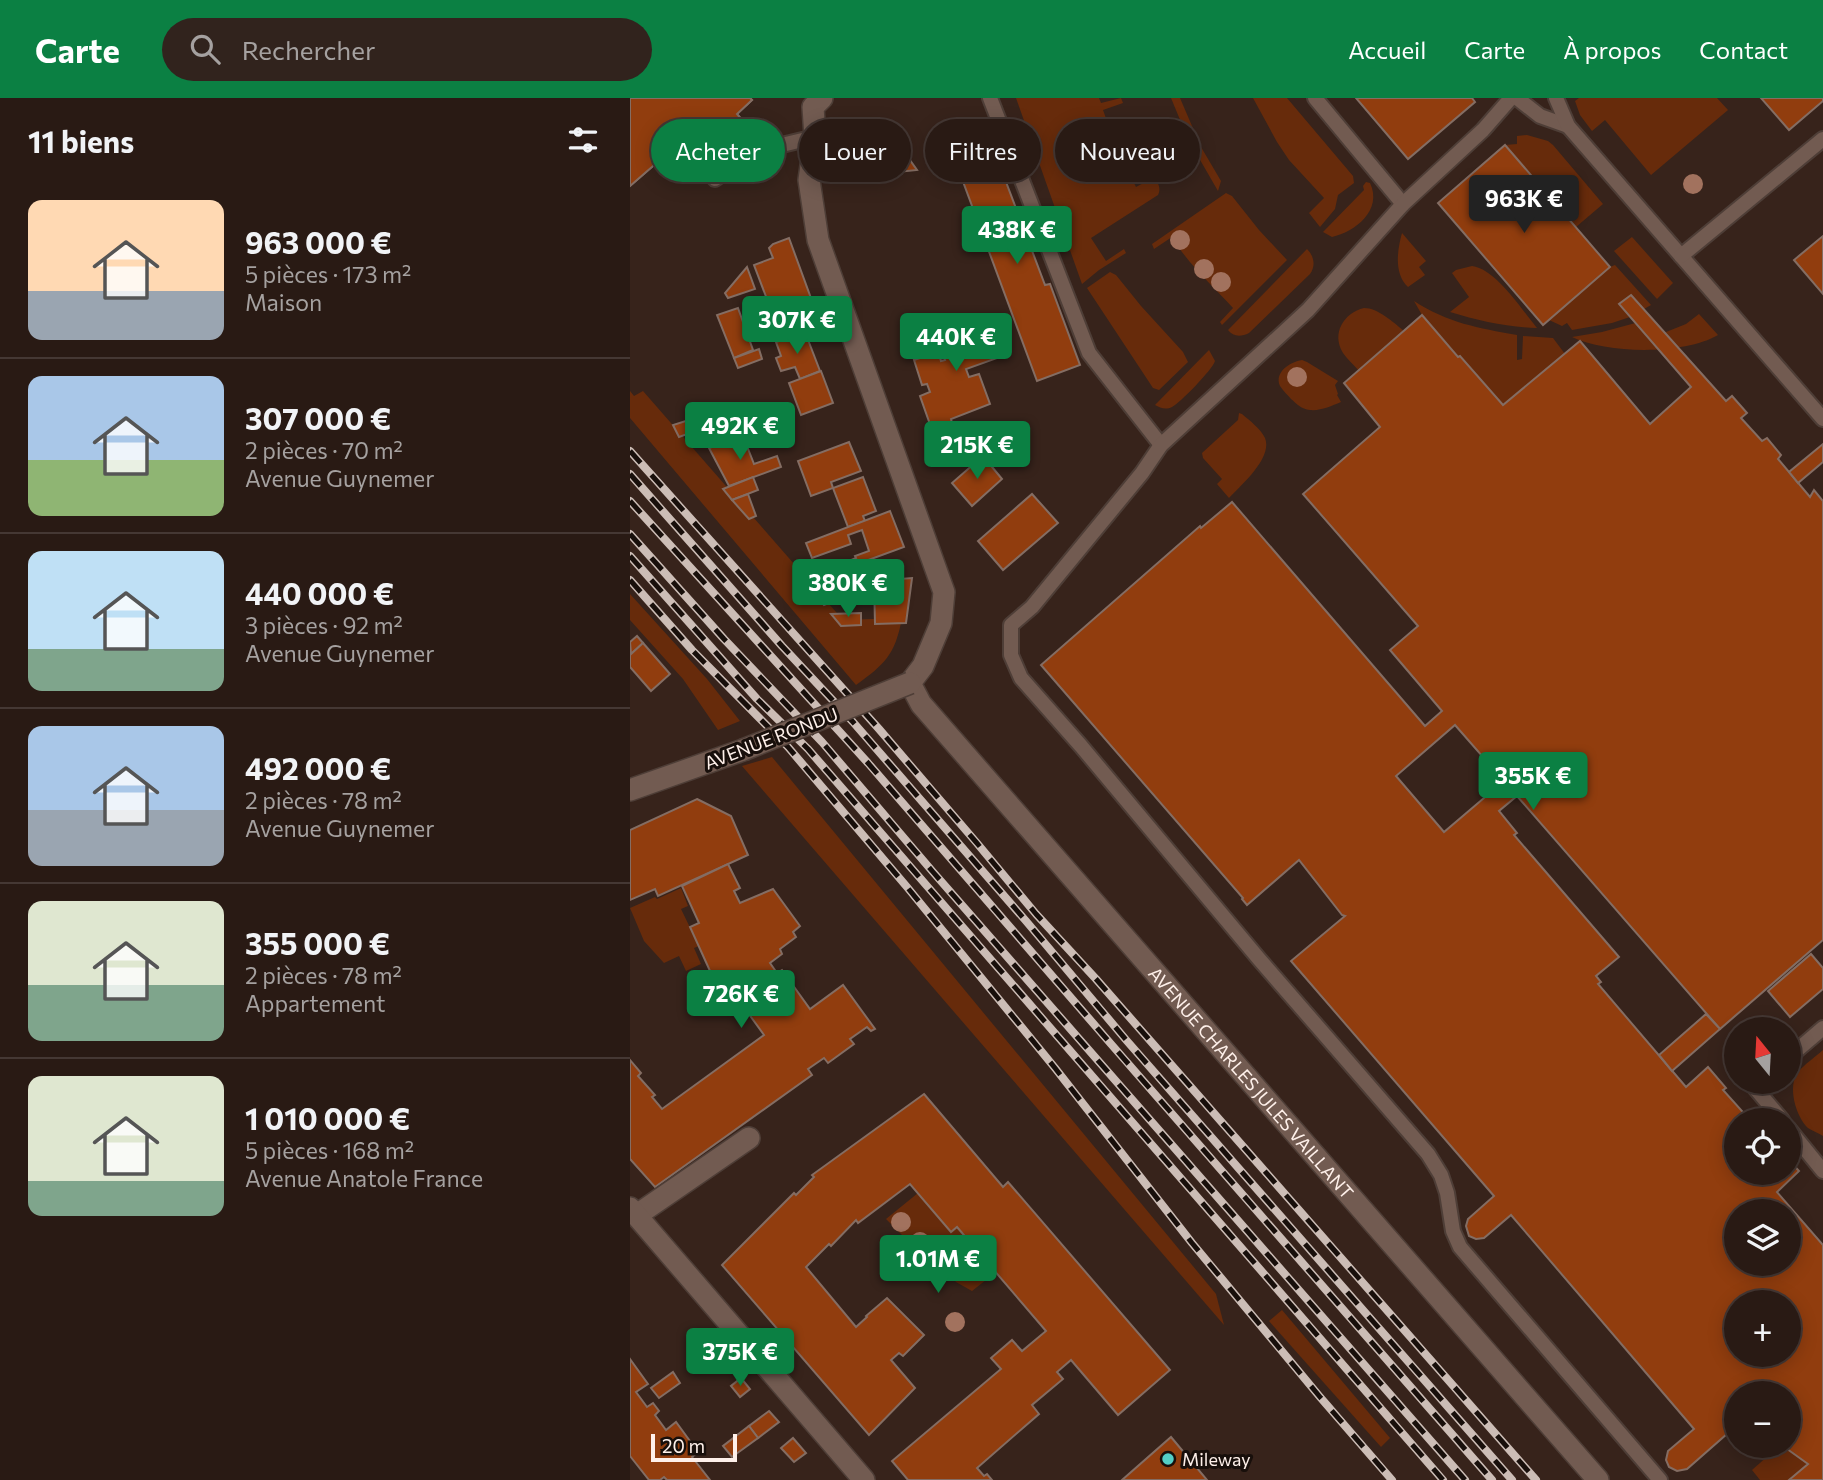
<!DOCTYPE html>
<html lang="fr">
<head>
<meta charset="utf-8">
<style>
  :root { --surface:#291a14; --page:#31231d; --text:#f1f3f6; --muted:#a5a1a0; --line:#453834; --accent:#0b8043 }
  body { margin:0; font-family:Commissioner,sans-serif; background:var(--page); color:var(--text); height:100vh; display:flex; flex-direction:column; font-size:26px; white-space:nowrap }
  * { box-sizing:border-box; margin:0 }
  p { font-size:23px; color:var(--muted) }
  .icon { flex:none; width:38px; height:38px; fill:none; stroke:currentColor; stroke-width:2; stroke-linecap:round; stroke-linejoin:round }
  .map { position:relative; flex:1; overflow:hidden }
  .drawer { display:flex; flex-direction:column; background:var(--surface); width:630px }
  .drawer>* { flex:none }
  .banner { position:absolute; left:21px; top:21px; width:665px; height:63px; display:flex; gap:14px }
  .needle { width:46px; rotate:342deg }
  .tools { position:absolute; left:1094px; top:919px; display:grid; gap:14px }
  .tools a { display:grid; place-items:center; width:77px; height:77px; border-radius:50%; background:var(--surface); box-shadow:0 4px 18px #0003,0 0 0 2px var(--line); font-size:35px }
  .scale { position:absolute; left:21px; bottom:18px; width:86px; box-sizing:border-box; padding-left:7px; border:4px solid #fef0ea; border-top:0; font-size:19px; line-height:24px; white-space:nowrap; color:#fef0ea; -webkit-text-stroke:5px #180f0b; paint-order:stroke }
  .price { position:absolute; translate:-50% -60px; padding:0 16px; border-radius:7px; background:var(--accent); color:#fff; font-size:23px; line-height:46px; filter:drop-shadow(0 2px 4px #0008) }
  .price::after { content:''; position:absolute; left:50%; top:42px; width:21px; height:16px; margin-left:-10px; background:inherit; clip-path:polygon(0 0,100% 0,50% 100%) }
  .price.selected { background:#222; color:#fff }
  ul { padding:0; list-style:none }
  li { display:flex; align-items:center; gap:21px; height:175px; padding:0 28px }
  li+li { border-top:2px solid var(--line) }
  li span { display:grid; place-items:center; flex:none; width:196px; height:140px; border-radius:14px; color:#555 }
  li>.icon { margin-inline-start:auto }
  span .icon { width:84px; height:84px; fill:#fffc; stroke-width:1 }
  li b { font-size:30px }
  h2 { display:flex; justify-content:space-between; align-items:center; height:84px; padding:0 28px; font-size:30px }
  .pill { padding:0 24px; border-radius:32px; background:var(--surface); box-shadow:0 4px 18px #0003,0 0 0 2px var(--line); font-size:24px; line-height:63px }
  .pill.selected { background:var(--accent); color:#fff }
  header { display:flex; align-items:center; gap:42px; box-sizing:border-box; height:98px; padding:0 35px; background:var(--accent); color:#fff }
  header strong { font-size:33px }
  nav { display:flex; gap:38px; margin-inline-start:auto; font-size:24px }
  .search { width:490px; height:63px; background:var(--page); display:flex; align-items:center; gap:18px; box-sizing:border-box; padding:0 24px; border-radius:38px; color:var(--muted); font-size:26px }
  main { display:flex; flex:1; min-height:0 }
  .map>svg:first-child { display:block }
  .green { fill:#672b0b }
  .building { fill:#913d0e; stroke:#846d63; stroke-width:2; fill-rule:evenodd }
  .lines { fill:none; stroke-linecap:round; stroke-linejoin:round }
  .service-casing { stroke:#4e3e37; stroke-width:18 }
  .pedestrian-casing { stroke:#4e3e37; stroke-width:24 }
  .minor-casing { stroke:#4e3e37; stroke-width:24 }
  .service { stroke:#725b51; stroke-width:14 }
  .pedestrian { stroke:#725b51; stroke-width:21 }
  .minor { stroke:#725b51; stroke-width:21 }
  .rail-casing { stroke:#ccbdb6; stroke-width:8 }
  .rail { stroke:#180f0b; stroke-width:5; stroke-dasharray:16; stroke-linecap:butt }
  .minor-bridge-casing { stroke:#4e3e37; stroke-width:24; stroke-linecap:butt }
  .minor-bridge { stroke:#725b51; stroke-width:21 }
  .tree { fill:#a2725e }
  .poi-dot { fill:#55cec5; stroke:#180f0b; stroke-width:2.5 }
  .labels { text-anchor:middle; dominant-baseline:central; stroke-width:6; stroke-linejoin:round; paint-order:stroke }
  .street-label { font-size:18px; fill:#fef0ea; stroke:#180f0b }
  .poi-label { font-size:18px; fill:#fef0ea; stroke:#180f0b; text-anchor:start }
</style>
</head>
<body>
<header>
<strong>Carte</strong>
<div class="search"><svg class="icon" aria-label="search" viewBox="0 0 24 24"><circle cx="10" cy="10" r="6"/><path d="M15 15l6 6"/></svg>Rechercher</div>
<nav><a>Accueil</a><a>Carte</a><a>À propos</a><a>Contact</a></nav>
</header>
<main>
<section class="drawer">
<h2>11 biens<svg class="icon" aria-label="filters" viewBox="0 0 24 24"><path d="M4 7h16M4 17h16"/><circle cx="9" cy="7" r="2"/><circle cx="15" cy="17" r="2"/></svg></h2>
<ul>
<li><span style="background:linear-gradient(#ffd9b3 65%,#9aa5b1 0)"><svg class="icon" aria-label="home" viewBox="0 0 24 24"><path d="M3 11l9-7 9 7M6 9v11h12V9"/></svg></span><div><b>963 000 €</b><p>5 pièces · 173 m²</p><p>Maison</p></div></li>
<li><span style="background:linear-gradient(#a9c7e8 60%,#8fb573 0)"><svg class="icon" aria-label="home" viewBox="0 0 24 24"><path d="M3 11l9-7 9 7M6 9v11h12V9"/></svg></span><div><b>307 000 €</b><p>2 pièces · 70 m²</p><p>Avenue Guynemer</p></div></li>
<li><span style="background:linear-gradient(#bfe0f5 70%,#7fa58c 0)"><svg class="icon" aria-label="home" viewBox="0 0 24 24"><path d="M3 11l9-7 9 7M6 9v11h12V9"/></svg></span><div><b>440 000 €</b><p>3 pièces · 92 m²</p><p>Avenue Guynemer</p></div></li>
<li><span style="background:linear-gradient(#a9c7e8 60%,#9aa5b1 0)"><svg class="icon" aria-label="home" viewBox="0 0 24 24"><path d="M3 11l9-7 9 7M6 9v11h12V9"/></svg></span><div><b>492 000 €</b><p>2 pièces · 78 m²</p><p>Avenue Guynemer</p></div></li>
<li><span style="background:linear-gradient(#dfe7d0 60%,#7fa58c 0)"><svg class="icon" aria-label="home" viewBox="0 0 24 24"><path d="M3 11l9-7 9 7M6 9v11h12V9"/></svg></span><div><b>355 000 €</b><p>2 pièces · 78 m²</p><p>Appartement</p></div></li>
<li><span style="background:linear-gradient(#dfe7d0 75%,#7fa58c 0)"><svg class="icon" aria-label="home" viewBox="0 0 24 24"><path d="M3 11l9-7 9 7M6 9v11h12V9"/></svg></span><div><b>1 010 000 €</b><p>5 pièces · 168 m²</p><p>Avenue Anatole France</p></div></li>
</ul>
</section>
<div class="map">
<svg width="1193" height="1382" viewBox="0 0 1193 1382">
  <rect width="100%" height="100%" fill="#37231b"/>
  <g class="green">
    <path d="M386,0H469L471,5L491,0L493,5L473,12L487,51L506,89L521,81H525C529,86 531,91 528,97L461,140L476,163L494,151L496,155L469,172L452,186Z"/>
    <path d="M541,0H550L571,49L591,83L588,93L558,41Z"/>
    <path d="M623,0H657L723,78L724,85L708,97L705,111L690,129L679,115L694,100L659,62L647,44Z"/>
    <path d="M949,0H1087L1098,12L1021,77L975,22L962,33L950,17L945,3Z"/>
    <path d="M897,37L918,43L923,47L973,106L946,129L875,47L887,46V38Z"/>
    <path d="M736,84L740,85C753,112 725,134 702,139L693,134L734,92L733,88Z"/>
    <path d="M596,95L602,98L629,132L657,162L592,227L590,224L603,210C582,187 558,166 542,139L524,151L522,146Z"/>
    <path d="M772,135L796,163L789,169L795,177L778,189C764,176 767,153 772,135Z"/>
    <path d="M1002,139L1043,185L1027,201L984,153Z"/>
    <path d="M677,151C684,158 686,168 680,176L619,235C611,239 603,239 598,232Z"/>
    <path d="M985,167L1021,207L1000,219L982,225L942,232L937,225L932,228L919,222L980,169Z"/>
    <path d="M842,168C866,171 892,212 907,230C877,229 849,223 820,214L839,199L822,175L826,172Z"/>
    <path d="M480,174L486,177L511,208L553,254L558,264L529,292L523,290L457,190Z"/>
    <path d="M784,203C818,225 848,230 887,237V262L892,261L893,238L923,240L935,256L873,307L831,258L828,259L792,217Z"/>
    <path d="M734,210C748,210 763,224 774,233L729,273C724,267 717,261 713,255C701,235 714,215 734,210Z"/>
    <path d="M1069,216L1088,237C1054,257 977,256 942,239L972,234L1013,223L1031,236L1056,226Z"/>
    <path d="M579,252L585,263C583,271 549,306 542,309C536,312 530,310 525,307Z"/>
    <path d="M672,262L677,264L708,283L705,287L708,296L707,297L711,304C701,308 691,313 680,312C671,311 667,306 661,301C658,297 653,293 650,288C644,274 660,264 672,262Z"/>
    <path d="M0,293L4,298L13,293L213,522L272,520C265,557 255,566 226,587L0,320Z"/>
    <path d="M609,315L612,316C619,322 631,331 635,340C643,360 611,387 599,400L587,386L592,381L573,360L572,355L608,322Z"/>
    <path d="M0,496L77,581L110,623L88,632L53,581L0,522Z"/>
    <path d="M142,659L586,1196L594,1227L112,668Z"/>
    <path d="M51,790L58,808L51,811L69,848L64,850L71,866L56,873L49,858L34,865L14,843L0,810L25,799L27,801Z"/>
    <path d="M1193,952V1038C1189,1035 1182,1033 1178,1030C1166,1019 1157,988 1168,974C1175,966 1185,959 1193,952Z"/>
    <path d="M288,1095L321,1134L327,1129L366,1174L342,1193L326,1184L298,1151L291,1156L256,1121Z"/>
    <path d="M652,1212L760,1340L751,1349L639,1223Z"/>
    <path d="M1153,1348L1178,1366L1159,1382H1130L1122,1372L1148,1349Z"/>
  </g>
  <g class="building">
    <path d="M0,0H120L122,2L107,16L112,22L68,59L53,42L0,88Z"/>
    <path d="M0,0H120L122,2L107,16L112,22L68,59L53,42L0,88Z"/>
    <path d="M726,0H842L845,4L778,61Z"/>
    <path d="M1131,0H1193V3L1159,32Z"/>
    <path d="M248,21L272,46L270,48L287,72L258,75L226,41Z"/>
    <path d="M362,47L415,187L420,186L450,267L407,283L325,62Z"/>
    <path d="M875,47L980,169L913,227L808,105Z"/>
    <path d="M1193,138V196L1164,162Z"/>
    <path d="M159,140L182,203L143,217L124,167L143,160L139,150L143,146Z"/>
    <path d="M117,169L125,191L98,200L95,195Z"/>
    <path d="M1001,197L1096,303L1102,298L1117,315L1111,320L1132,343L1137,340L1151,357L1148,361L1180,399L1184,392L1193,403V842L1090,931L887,698L869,713L887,735L884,737L989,859L966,878L971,884L968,886L1056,989L1078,969L1096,990L1093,992L1120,1022H1106V1074H1158V1061L1169,1073L1147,1094L1193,1147V1382H1159L1178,1366L1153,1348H1158V1295H1106V1328L1057,1371L1047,1373L1039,1369L1036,1362L1038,1353L1064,1331L881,1117L854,1140L846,1141L839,1138L836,1128L838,1121L864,1098L661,863L715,818L712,817L669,762L617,807L612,801L613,800L411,567L570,428L571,430L602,404L795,628L812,613L760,552L788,528L673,396L750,329L714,285L792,217L828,259L830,258L873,307L950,243L1020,326L1061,289L989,206ZM825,627L874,683L814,734L766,678ZM1106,1113H1158V1166H1106ZM1106,1204H1158V1256H1106Z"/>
    <path d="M108,210L123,252L104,260L87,217Z"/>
    <path d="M187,215L191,227L167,236L162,224Z"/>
    <path d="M356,220L370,259L336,271L339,279L349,276L360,306L321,321L322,325L302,332L290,298L300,294L297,286L292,287L284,262L308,254L311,263L315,262L307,238Z"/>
    <path d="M175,234L190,273L170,281L165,269L151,273L146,260L151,258L146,244Z"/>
    <path d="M129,251L132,261L108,270L104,260Z"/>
    <path d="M191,273L203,305L171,317L159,285Z"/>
    <path d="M62,321L66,333L49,339L43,327Z"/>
    <path d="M113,338L124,366L147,358L151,369L99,388L79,350Z"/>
    <path d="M219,344L231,373L201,384L203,390L181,398L168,363Z"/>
    <path d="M1193,346V364L1168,385L1159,374Z"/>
    <path d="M353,358L372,381L342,408L322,385Z"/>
    <path d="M123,379L128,392L102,402L93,391Z"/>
    <path d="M233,379L246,413L233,418L235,423L218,429L203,390Z"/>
    <path d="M118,396L126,418L119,421L102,402Z"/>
    <path d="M402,396L428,425L373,472L348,443Z"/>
    <path d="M260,413L274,449L222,468L219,463L226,460L225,458L239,453L232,432L218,437L221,446L182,460L176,445Z"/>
    <path d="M206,474L215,498L194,507L175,486Z"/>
    <path d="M282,480L276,525L245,526L244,483Z"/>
    <path d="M231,515V527L211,528L201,516Z"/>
    <path d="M7,538L13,545L1,556L0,544Z"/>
    <path d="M13,545L40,576L21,593L0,569V557Z"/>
    <path d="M67,701L101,718L118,757L28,798L25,791L0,802V732Z"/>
    <path d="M98,766L110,790L104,793L110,805L143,791L170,828L163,834L166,839L150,851L152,856L140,865L147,875L152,872L180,911L213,887L245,931L241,933L237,929L220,941L224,946L198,965L194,960L178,971L182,977L25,1089L0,1061V962L11,975L8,978L25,997L22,999L32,1011L134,937L108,901L95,906L60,829L69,825L52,788Z"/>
    <path d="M1181,856L1193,870V891L1160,919L1138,893Z"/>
    <path d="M1076,916L1090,931L1042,973L1029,957Z"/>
    <path d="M294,996L373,1089L378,1084L540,1272L488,1317L441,1262L427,1274L433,1281L402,1307L409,1316L347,1370L354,1378L357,1376L362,1382H278L262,1363L371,1271L361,1260L382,1242L392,1253L416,1233L327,1129L321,1134L280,1086L228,1125L226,1122L201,1148L199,1146L176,1169L226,1229L237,1219L236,1218L257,1200L294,1237L273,1258L269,1255L261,1262L285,1290L239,1337L92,1167L164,1095L166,1097L184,1079L182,1077Z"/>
    <path d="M0,1261L18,1286L6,1294L17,1309L23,1305L29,1313L25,1317L36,1332L46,1324L68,1354L62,1359L80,1382H37L34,1379L30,1382H19L0,1358Z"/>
    <path d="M43,1274L50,1285L29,1300L21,1290Z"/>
    <path d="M111,1280L120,1291L110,1299L101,1288Z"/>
    <path d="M139,1313L149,1324L128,1340L119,1328Z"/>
    <path d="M119,1328L128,1340L102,1359L93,1348Z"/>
    <path d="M541,1339L577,1382H492Z"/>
    <path d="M163,1340L176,1355L164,1364L151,1350Z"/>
  </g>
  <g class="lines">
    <defs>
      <g id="service">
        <path d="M360,0L459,255L531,347"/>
        <path d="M685,0L773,106"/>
        <path d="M881,0L853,32L773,106L678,212L531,347L512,375L402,509L381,527V557L391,580L451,648L629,861L798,1056L811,1077L817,1095L823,1133L830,1149L1030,1382"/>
        <path d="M887,0L910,18L938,28"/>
        <path d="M926,0L938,28L1193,321"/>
        <path d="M85,81L123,54L185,39"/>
        <path d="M1051,158L1193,41"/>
        <path d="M1158,960L1193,930"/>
        <path d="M1132,984L1125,990L1152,1022"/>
        <path d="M1158,1030L1193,1073"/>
      </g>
      <path id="pedestrian" d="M7,1117L119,1040"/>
      <g id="minor">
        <path id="s1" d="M192,0L183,9L185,39L179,82L188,142L314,494L311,525L293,568L280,585L291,606L968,1382"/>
        <path d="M0,692L113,652"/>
        <path d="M0,1110L234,1382"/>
      </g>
    </defs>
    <use href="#service" class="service-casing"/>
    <use href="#pedestrian" class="pedestrian-casing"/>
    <use href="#minor" class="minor-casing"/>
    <use href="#service" class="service"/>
    <use href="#pedestrian" class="pedestrian"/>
    <use href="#minor" class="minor"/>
    <defs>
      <g id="rail">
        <path d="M0,353L249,631L346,744L406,816L466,881L906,1382"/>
        <path d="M0,376L152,548L223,624L396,823L497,943L882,1382"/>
        <path d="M0,403L238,665L481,946L862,1382"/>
        <path d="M0,436L94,541L192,644L303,774L835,1382"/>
        <path d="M0,458L127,601L178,651L813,1382"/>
        <path d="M0,482L62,552L158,649L277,789L425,970L562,1145L690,1299L762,1382"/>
      </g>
    </defs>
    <use href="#rail" class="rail-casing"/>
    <use href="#rail" class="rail"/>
    <defs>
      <path id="minor-bridge" d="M113,652L280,585"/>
    </defs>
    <use href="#minor-bridge" class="minor-bridge-casing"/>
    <use href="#minor-bridge" class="minor-bridge"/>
  </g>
  <g class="tree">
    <circle cx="1063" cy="86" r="10"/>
    <circle cx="550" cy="142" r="10"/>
    <circle cx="574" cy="171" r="10"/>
    <circle cx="591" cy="184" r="10"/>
    <circle cx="667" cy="279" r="10"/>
    <circle cx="271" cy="1124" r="10"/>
    <circle cx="290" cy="1144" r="10"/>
    <circle cx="316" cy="1154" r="10"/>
    <circle cx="325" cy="1224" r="10"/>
  </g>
  <circle class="poi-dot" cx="538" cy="1361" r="7"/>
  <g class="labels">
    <g class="street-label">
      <text transform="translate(141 640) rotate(-21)">AVENUE RONDU</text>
      <text stroke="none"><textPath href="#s1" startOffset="1146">AVENUE CHARLES JULES VAILLANT</textPath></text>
    </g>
    <g class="poi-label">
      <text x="552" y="1361">Mileway</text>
    </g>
  </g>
</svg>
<div class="tools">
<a><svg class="needle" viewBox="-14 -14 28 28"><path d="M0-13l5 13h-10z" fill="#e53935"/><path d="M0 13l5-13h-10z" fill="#a5a1a0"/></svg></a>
<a><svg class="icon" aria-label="locate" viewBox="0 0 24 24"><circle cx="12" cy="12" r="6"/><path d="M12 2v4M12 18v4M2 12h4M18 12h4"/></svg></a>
<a><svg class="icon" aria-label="layers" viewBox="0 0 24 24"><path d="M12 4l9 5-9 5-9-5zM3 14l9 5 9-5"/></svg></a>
<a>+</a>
<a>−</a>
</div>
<div class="scale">20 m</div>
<b class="price selected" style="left:894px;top:137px">963K €</b>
<b class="price" style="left:387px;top:168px">438K €</b>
<b class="price" style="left:167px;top:258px">307K €</b>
<b class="price" style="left:326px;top:275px">440K €</b>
<b class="price" style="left:110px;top:364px">492K €</b>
<b class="price" style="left:347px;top:383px">215K €</b>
<b class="price" style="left:218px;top:521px">380K €</b>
<b class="price" style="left:903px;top:714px">355K €</b>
<b class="price" style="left:111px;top:932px">726K €</b>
<b class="price" style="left:308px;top:1197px">1.01M €</b>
<b class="price" style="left:110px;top:1290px">375K €</b>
<div class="banner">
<a class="pill selected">Acheter</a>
<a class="pill">Louer</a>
<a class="pill">Filtres</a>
<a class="pill">Nouveau</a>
</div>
</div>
</main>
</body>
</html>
